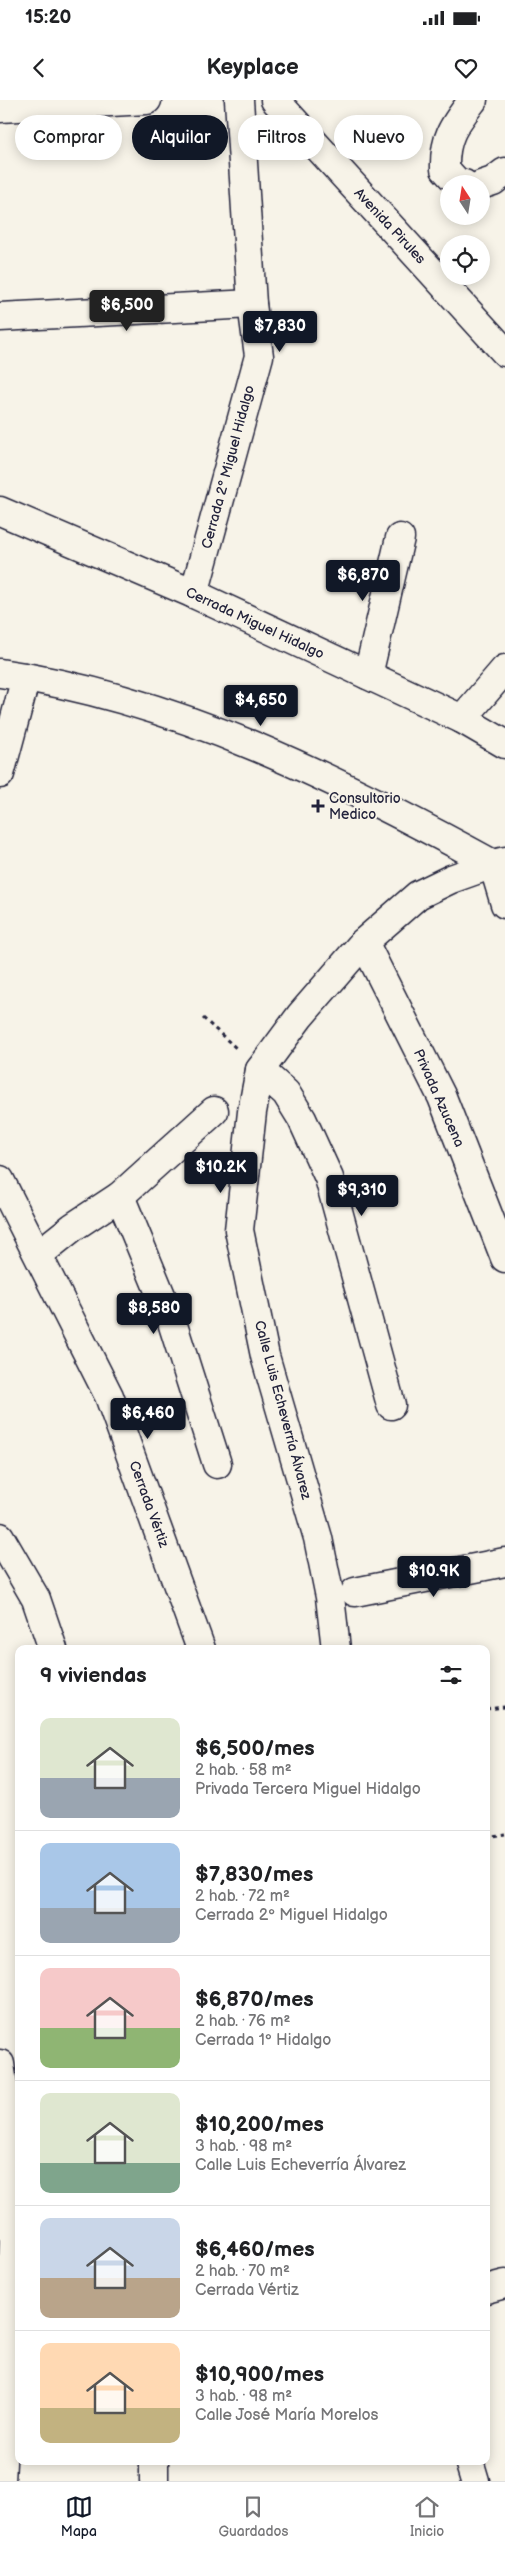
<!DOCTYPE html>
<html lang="es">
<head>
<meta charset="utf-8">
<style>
  :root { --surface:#fff; --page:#f2f2f2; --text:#202124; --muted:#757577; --line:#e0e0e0; --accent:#111827 }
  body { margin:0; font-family:"Balsamiq Sans",sans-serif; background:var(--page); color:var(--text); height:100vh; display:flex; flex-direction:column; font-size:19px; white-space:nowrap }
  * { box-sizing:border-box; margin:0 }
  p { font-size:16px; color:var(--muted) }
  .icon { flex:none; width:28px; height:28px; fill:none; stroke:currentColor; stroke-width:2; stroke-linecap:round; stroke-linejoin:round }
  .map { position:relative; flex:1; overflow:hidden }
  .details { position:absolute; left:15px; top:1545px; width:475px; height:820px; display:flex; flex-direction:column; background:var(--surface); border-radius:10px; box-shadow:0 2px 12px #0003 }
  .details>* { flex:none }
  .banner { position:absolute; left:15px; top:15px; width:475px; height:45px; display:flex; gap:10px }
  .needle { width:32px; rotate:348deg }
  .buttons { position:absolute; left:440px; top:75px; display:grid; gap:10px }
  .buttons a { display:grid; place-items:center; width:50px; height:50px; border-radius:50%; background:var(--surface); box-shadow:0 2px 12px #0003; font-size:25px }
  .price { position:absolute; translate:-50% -42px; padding:0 11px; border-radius:5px; background:var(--accent); color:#fff; font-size:16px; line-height:32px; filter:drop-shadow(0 1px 2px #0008) }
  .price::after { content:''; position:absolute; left:50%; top:30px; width:15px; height:11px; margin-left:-8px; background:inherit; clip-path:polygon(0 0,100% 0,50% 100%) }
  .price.on { background:#222; color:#fff }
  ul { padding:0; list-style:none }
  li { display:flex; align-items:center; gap:15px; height:125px; padding:0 25px }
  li+li { border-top:1px solid var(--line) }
  li span { display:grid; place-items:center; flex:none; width:140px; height:100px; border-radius:10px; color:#555 }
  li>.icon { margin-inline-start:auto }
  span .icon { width:60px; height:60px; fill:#fffc; stroke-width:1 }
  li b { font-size:21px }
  h2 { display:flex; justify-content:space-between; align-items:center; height:60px; padding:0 25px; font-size:21px }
  .chip { padding:0 18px; border-radius:22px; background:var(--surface); box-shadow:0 2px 12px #0003; font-size:18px; line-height:45px }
  .chip.on { background:var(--accent); color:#fff }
  .status { display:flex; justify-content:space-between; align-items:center; height:35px; padding:0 25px; background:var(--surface); direction:ltr }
  .status svg { height:14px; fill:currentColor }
  header { display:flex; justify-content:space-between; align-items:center; height:65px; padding:0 25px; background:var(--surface); font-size:22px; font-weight:600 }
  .menu { display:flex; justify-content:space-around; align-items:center; height:70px; border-top:1px solid var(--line); background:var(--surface); font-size:14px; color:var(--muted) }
  .menu a { display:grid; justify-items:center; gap:2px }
  .menu .on { color:var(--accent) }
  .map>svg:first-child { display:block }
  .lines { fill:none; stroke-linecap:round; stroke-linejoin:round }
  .street-casing { stroke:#22223b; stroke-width:31 }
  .secondary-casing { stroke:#22223b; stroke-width:31 }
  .path { stroke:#22223b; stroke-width:3; stroke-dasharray:4 4; stroke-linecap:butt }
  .street { stroke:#f7f3e8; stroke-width:28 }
  .secondary { stroke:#f7f3e8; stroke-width:28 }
  .poi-dot { fill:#22223b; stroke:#f7f3e8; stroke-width:2 }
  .labels { text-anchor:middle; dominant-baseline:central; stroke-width:4; stroke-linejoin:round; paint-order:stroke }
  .street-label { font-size:14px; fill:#22223b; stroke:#f7f3e8 }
  .poi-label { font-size:14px; fill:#22223b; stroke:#f7f3e8; text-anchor:start }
</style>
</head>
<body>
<div class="status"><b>15:20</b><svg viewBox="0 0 49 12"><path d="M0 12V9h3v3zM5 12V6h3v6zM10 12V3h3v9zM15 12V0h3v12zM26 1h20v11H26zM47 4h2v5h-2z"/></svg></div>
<header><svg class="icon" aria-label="back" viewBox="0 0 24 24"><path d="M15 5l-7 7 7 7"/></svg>Keyplace<svg class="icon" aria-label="heart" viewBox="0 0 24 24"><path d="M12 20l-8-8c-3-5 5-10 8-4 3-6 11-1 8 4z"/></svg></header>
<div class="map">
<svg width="505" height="2381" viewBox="0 0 505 2381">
  <rect width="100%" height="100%" fill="#f7f3e8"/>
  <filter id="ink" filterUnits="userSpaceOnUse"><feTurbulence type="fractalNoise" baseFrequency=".02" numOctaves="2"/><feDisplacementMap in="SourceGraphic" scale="10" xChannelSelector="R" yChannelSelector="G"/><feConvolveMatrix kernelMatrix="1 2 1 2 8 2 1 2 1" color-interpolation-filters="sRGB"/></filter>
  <g filter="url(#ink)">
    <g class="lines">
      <defs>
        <g id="street">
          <path d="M275,0L505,252"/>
          <path d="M0,8L147,0"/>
          <path d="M0,217L252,204"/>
          <path d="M0,411L194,494L462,619L505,644"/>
          <path d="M194,494L259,256L252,204L239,0"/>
          <path d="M368,575L400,438"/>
          <path d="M462,619L505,569"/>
          <path d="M0,674L26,577"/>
          <path d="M364,842L442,997L505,1158"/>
          <path d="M260,970L286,993L302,1019L329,1078L391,1305"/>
          <path d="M0,1080L109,1296L201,1549"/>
          <path d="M120,1096L172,1222L217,1364"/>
          <path d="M39,1154L73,1127L120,1096L214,1011"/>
          <path d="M0,1437L36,1499L53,1549"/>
          <path d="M355,1492L505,1462"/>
          <path d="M336,1549L330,1497L318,1438L265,1256L239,1130L252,1012L260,970L300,916L364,842L418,795L451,779L493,764L505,804"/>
          <path d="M0,1964L8,2020L14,2142L1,2381"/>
          <path d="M486,2189L505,2184"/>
          <path d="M154,2361V2381"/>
          <path d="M469,2361L475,2381"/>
        </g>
        <g id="secondary">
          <path d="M464,84L457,82L445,69C444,37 454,25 473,0"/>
          <path d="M481,85L493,81L505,72"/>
          <path d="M0,573C176,598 339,680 493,764L505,761"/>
        </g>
      </defs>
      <use href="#street" class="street-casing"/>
      <use href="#secondary" class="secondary-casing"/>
      <g class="path">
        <path d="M203,918L237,949"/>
        <path d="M486,1609L505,1607"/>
        <path d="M486,1737L505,1734"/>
      </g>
      <use href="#street" class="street"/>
      <use href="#secondary" class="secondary"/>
    </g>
  </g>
  <path class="poi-dot" d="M315.5 698.5h5v5h5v5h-5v5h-5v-5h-5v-5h5z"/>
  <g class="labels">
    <g class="street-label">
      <text transform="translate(390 126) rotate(47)">Avenida Pirules</text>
      <text transform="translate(228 367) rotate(-75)">Cerrada 2º Miguel Hidalgo</text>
      <text transform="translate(255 523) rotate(25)">Cerrada Miguel Hidalgo</text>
      <text transform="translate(439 998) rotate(66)">Privada Azucena</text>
      <text transform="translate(283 1310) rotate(75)">Calle Luis Echeverría Álvarez</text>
      <text transform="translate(149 1404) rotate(70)">Cerrada Vértiz</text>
    </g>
    <g class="poi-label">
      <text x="329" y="698">Consultorio<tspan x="329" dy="16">Medico</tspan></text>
    </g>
  </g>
</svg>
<div class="buttons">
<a><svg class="needle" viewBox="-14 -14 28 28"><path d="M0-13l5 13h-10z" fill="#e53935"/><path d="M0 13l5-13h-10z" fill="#757577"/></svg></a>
<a><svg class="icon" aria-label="locate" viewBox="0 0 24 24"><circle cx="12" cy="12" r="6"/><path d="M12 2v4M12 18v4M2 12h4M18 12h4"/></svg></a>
</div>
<b class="price on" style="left:127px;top:232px">$6,500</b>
<b class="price" style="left:280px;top:253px">$7,830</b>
<b class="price" style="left:363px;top:502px">$6,870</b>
<b class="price" style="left:261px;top:627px">$4,650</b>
<b class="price" style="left:221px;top:1094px">$10.2K</b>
<b class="price" style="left:362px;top:1117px">$9,310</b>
<b class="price" style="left:154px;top:1235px">$8,580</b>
<b class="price" style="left:148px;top:1340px">$6,460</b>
<b class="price" style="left:434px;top:1498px">$10.9K</b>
<div class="banner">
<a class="chip">Comprar</a>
<a class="chip on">Alquilar</a>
<a class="chip">Filtros</a>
<a class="chip">Nuevo</a>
</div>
<section class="details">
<h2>9 viviendas<svg class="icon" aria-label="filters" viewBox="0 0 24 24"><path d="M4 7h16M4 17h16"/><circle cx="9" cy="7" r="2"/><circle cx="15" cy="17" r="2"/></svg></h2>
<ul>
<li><span style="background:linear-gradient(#dfe7d0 60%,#9aa5b1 0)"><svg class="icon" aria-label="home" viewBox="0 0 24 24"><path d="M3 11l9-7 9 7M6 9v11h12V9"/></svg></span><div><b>$6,500/mes</b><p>2 hab. · 58 m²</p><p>Privada Tercera Miguel Hidalgo</p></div></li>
<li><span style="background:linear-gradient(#a9c7e8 65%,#9aa5b1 0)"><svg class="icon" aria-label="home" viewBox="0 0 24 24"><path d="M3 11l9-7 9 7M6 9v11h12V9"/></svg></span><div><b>$7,830/mes</b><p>2 hab. · 72 m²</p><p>Cerrada 2º Miguel Hidalgo</p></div></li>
<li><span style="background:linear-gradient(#f6c9c9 60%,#8fb573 0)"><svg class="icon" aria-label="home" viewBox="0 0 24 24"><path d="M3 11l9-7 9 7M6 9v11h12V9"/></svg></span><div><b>$6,870/mes</b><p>2 hab. · 76 m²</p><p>Cerrada 1º Hidalgo</p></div></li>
<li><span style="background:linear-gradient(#dfe7d0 70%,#7fa58c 0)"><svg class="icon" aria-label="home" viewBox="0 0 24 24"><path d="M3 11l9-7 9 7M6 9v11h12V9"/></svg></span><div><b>$10,200/mes</b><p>3 hab. · 98 m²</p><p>Calle Luis Echeverría Álvarez</p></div></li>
<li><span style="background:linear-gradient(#c9d6e8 60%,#b9a48a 0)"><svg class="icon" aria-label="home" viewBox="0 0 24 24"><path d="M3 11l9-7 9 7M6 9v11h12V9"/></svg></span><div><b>$6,460/mes</b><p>2 hab. · 70 m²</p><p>Cerrada Vértiz</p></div></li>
<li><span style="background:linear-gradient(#ffd9b3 65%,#c2b280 0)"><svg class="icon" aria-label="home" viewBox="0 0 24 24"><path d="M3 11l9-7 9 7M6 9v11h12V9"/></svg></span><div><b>$10,900/mes</b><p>3 hab. · 98 m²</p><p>Calle José María Morelos</p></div></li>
</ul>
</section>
</div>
<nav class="menu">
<a class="on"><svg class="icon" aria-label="map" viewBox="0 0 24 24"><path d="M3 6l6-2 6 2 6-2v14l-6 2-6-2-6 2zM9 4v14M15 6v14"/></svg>Mapa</a>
<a><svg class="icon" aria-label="saved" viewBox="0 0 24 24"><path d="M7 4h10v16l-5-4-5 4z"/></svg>Guardados</a>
<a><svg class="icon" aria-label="home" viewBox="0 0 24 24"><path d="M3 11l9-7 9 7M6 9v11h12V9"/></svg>Inicio</a>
</nav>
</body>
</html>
